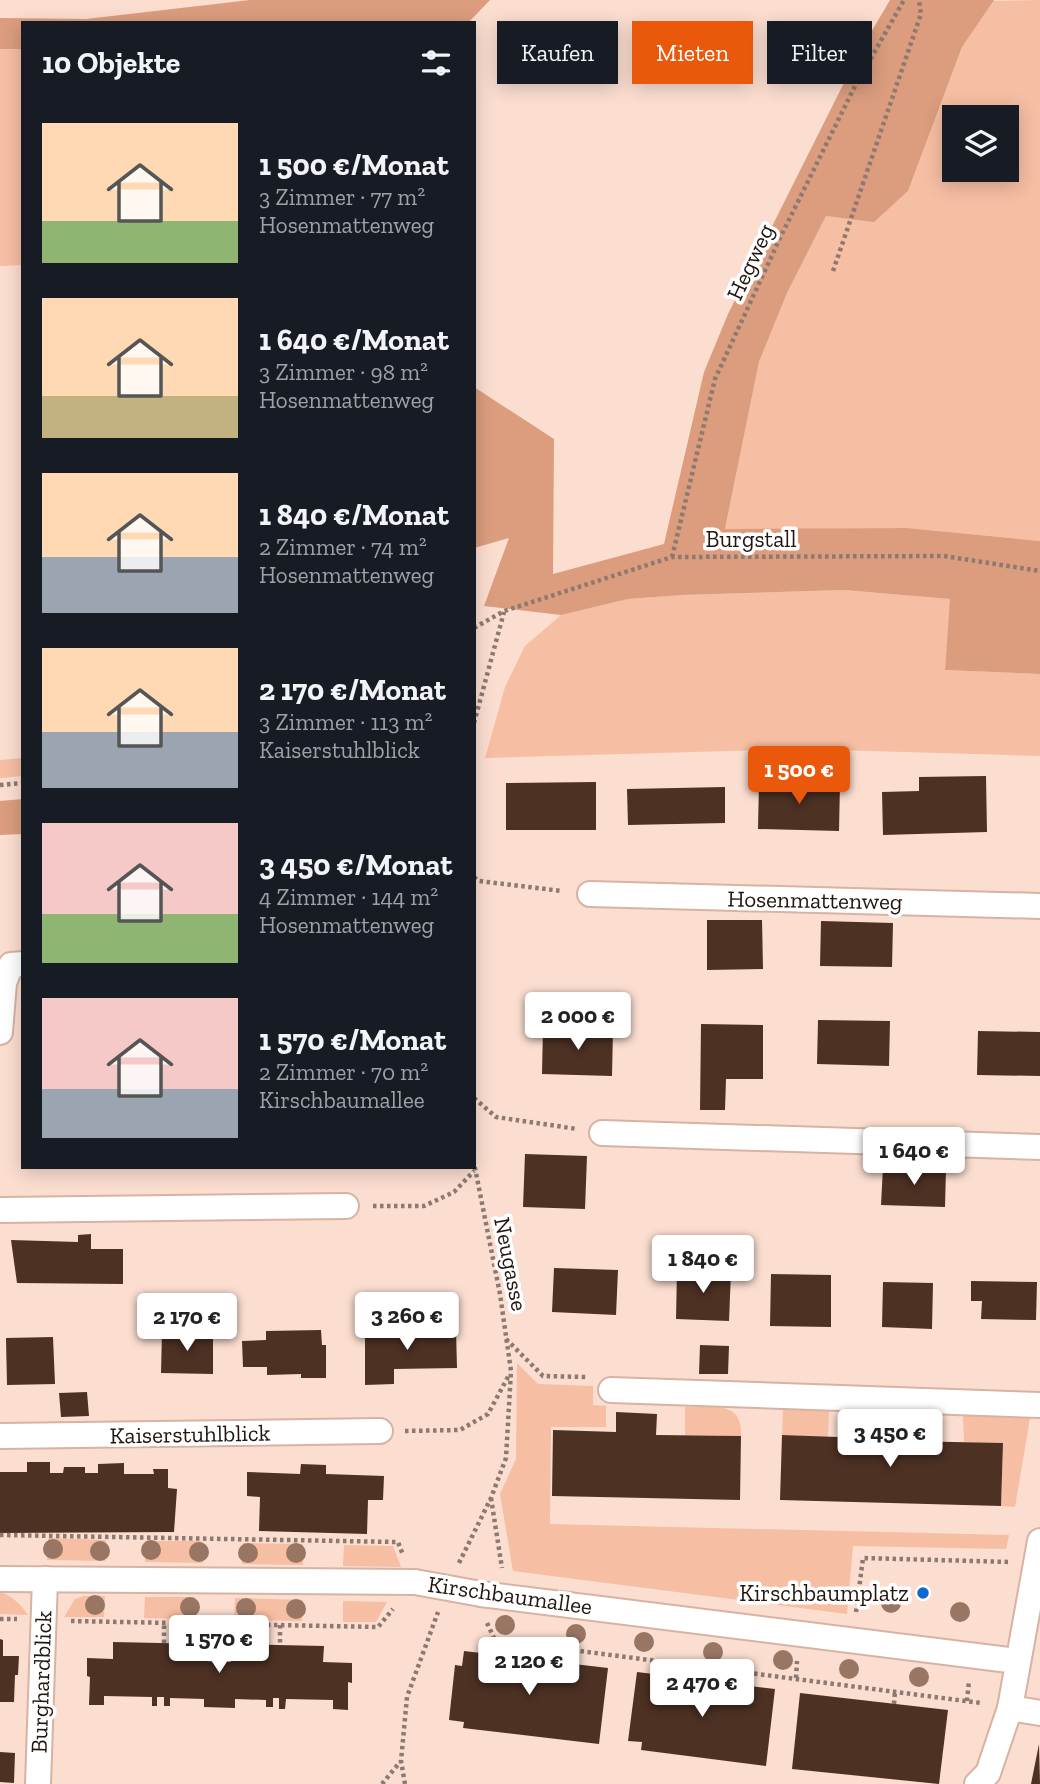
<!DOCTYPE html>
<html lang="de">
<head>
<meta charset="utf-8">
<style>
  :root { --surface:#171b24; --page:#20242c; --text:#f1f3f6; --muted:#9ea1a6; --accent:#ea580c }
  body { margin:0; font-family:"Zilla Slab",serif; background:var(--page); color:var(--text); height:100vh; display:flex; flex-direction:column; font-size:26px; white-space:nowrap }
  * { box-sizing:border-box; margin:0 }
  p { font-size:23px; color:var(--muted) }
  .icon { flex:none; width:38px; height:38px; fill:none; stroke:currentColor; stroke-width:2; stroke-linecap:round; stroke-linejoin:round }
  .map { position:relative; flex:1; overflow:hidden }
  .drawer { position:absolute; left:21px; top:21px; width:455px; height:1148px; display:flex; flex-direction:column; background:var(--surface); border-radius:0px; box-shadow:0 4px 18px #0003 }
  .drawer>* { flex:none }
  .top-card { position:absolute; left:497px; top:21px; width:438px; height:63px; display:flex; gap:14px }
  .tools { position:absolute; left:942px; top:105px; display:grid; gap:14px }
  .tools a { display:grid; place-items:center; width:77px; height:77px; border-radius:0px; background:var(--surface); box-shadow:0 4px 18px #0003; font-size:35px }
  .price { position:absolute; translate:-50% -60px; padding:0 16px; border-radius:7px; background:#fff; color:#222; font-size:23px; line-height:46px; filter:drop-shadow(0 2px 4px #0008) }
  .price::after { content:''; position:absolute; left:50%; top:42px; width:21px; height:16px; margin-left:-10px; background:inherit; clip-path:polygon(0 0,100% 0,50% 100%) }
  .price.active { background:var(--accent); color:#fff }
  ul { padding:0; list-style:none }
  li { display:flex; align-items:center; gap:21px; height:175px; padding:0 21px }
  li span { display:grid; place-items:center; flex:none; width:196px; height:140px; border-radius:0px; color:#555 }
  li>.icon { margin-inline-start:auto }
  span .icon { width:84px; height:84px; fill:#fffc; stroke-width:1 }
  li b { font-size:30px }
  h2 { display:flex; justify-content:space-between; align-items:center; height:84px; padding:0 21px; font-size:30px }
  .chip { padding:0 24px; border-radius:0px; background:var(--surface); box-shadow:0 4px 18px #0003; font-size:24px; line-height:63px }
  .chip.active { background:var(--accent); color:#fff }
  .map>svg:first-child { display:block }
  .green { fill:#f6bea3; fill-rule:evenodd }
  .forest { fill:#db9d7e }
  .building { fill:#4d3123 }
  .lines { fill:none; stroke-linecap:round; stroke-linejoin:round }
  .street-casing { stroke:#d6b3a2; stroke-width:28 }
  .path { stroke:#8d796f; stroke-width:4.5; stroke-dasharray:3.5 3.5; stroke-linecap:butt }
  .street { stroke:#fff; stroke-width:24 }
  .street-bridge-casing { stroke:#d6b3a2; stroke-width:28; stroke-linecap:butt }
  .street-bridge { stroke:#fff; stroke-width:24 }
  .tree { fill:#997663 }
  .poi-dot { fill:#1268d1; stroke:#fff; stroke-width:2.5 }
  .labels { text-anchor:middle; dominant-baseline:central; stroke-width:7; stroke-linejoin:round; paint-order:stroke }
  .street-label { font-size:23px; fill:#22160f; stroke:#fff }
  .poi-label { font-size:23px; fill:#22160f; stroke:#fff; text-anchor:end }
</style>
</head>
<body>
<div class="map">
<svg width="1040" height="1784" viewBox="0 0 1040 1784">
  <rect width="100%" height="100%" fill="#fbded0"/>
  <g class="green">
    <path d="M1040,0V541L907,528L725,530L759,362L787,293L826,216L874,221L908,191L962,47L992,1ZM954,117H1006V170H954Z"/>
    <path d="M0,49H23V265L0,266Z"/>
    <path d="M844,590L951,599L945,670L1040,674V756L801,749L485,758L505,687L525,646L561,615L628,599L682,595Z"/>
    <path d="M23,758V776L0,778V760Z"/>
    <path d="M517,1363L538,1384L593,1386V1405L606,1406V1427H551L550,1524L1009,1535L1006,1549L853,1546L847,1614L513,1571L500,1494L516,1459Z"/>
    <path d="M685,1407C712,1407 743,1400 741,1436L685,1435Z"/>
    <path d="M783,1409L829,1410L828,1437L782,1435Z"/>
    <path d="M963,1416H1019L1030,1418L1015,1507L1001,1506L1003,1444L964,1442Z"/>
    <path d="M48,1538L106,1540L105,1561L47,1560Z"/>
    <path d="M145,1541H202L203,1563L145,1562Z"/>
    <path d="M243,1543L303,1544V1565L242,1564Z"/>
    <path d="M344,1545L393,1546L401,1567L343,1566Z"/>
    <path d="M0,1592C13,1596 20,1604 28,1615L0,1614Z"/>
    <path d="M84,1596H105L104,1617H64L75,1599Z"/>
    <path d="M145,1597H195V1619L144,1618Z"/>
    <path d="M235,1598L303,1600L302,1621L234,1620Z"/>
    <path d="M343,1601L387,1602L376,1622H343Z"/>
  </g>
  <g class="forest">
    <path d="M250,0H490L468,23H23V49H0V18L86,19Z"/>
    <path d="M890,0H994L962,47L908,191L874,222L826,216L787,293L759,362L725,529L907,528L1040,541V674L945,670L950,599L844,590L682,595L628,599L561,615L484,606L509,538L474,548V387L554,439L553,574L664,544L704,372L728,314L860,51Z"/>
    <path d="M23,799V834L0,835V801Z"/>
  </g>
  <g class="building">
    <path d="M986,776L987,832L883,835L882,792L919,791V777Z"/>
    <path d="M596,782V830H506V783Z"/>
    <path d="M759,782L840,783L839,831L758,829Z"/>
    <path d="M725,787V823L628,825L627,789Z"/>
    <path d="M707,920H762L763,969L707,970Z"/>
    <path d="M821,921L893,923L892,967L820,966Z"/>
    <path d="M818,1020L890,1021L889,1066L817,1064Z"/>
    <path d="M701,1024L763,1025V1079H726L725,1110H700Z"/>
    <path d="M543,1027L613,1029L612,1076L542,1074Z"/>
    <path d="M978,1031L1040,1032V1076L977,1075Z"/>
    <path d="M525,1154L587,1156L585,1209L523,1207Z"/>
    <path d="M883,1167L946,1169L945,1207L881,1205Z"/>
    <path d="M91,1234V1249H123V1284L17,1283L11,1240L78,1242V1235Z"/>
    <path d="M554,1268L618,1270L616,1315L552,1312Z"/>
    <path d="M677,1270L731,1272L729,1321L676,1319Z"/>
    <path d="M771,1274L831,1275V1327L770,1326Z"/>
    <path d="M971,1281L1037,1282L1036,1320L981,1319L982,1301H971Z"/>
    <path d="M883,1282L933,1283L932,1329L882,1327Z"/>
    <path d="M377,1327L419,1330V1327H441V1330H456L457,1368L394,1369V1384L365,1385V1331H377Z"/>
    <path d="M321,1330L322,1345H326V1378H301V1374L267,1375V1367H243L242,1341L266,1340V1331Z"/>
    <path d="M162,1332L213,1334V1374L161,1373Z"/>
    <path d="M53,1337L55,1384L7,1385L6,1338Z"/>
    <path d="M700,1345L729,1346L728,1374H699Z"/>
    <path d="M87,1392L89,1416L61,1417L59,1393Z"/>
    <path d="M616,1412L657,1414L656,1435L741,1436L740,1500L552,1496L553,1430L616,1432Z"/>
    <path d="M866,1419L903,1420L902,1441L1003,1443L1001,1506L780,1500L782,1435L865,1438Z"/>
    <path d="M27,1462H50V1473H63L64,1467H85V1473H98V1464L124,1463V1474H154L153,1469H168V1488L177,1489L174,1532L0,1533V1472H27Z"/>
    <path d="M301,1464L326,1465V1474L384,1476L383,1500H368L367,1534L259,1531L260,1497L247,1496V1472L300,1474Z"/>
    <path d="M0,1639L3,1640V1656H19L18,1675H15L14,1702H0Z"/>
    <path d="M113,1642L207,1644L206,1661L219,1662H231L232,1644L324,1646L323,1662L352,1663V1683L348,1682V1710L333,1709V1700L286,1699L285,1709H279V1698H273V1707H266V1700L235,1699V1708L204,1707V1699L170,1698V1706H164V1697H157V1706H152V1697L104,1696V1705H89L90,1677L87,1676V1658L113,1659Z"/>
    <path d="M464,1651L608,1668L599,1744L463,1728L464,1722L449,1720L455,1665L462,1666Z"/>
    <path d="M637,1672L775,1689L766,1766L641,1750L642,1742L628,1741Z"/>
    <path d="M800,1693L948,1710L939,1784L792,1769Z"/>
    <path d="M1039,1744L1040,1784H1031Z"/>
    <path d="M0,1752L15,1753L14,1783L0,1782Z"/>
  </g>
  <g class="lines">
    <defs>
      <g id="street">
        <path d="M590,894L1040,906"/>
        <path d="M0,1032L4,983L11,965L23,964"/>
        <path d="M602,1133L1040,1147"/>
        <path d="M0,1210L346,1206"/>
        <path d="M611,1390L1040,1405"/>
        <path d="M0,1436L380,1431"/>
        <path d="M0,1579L415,1582"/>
        <path d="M481,1594L1017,1661"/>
        <path d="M1010,1708L1040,1713"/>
        <path d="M38,1784L45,1579"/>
        <path d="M977,1784L988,1773L1010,1708L1040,1541"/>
      </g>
    </defs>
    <use href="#street" class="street-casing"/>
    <g class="path">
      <path d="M833,271L921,14L919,0"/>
      <path d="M672,557L715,379L780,238L853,90L904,0"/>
      <path d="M474,628L504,611L672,557L944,556L1040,571"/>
      <path d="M474,723L504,612"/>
      <path d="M0,785L23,783"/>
      <path d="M474,877L479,881L562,891"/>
      <path d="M474,1098L496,1117L577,1129"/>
      <path d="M373,1206H424L454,1192L474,1171"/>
      <path d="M506,1339L543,1376L587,1377"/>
      <path d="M405,1431L460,1430L488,1414L509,1375"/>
      <path d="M491,1498L502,1568"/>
      <path d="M0,1535L398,1542L403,1555"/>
      <path d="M459,1563L491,1498L506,1458L511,1371L500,1294L474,1163"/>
      <path d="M856,1612L863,1558L1010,1562"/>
      <path d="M0,1619H17"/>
      <path d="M71,1621L378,1627L393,1609"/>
      <path d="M487,1623L495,1640L981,1703"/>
      <path d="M280,1625V1646"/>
      <path d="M164,1643V1623"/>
      <path d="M550,1661L551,1647"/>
      <path d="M796,1678L797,1661"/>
      <path d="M720,1682L722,1668"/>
      <path d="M967,1701L969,1681"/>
      <path d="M894,1704L895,1691"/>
      <path d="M382,1784L400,1762"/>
      <path d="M405,1784L401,1761L407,1697L438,1612"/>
    </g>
    <use href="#street" class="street"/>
    <defs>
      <path id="street-bridge" d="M415,1582L481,1594"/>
    </defs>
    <use href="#street-bridge" class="street-bridge-casing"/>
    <use href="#street-bridge" class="street-bridge"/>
  </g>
  <g class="tree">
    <circle cx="53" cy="1549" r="10"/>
    <circle cx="151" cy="1550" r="10"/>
    <circle cx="100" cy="1551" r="10"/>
    <circle cx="199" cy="1552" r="10"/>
    <circle cx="248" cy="1553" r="10"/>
    <circle cx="296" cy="1553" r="10"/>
    <circle cx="891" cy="1603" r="10"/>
    <circle cx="95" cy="1605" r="10"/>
    <circle cx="190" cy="1607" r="10"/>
    <circle cx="246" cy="1608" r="10"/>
    <circle cx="296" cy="1609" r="10"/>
    <circle cx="960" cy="1612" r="10"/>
    <circle cx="505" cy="1625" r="10"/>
    <circle cx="576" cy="1634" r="10"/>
    <circle cx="644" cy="1642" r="10"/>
    <circle cx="713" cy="1652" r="10"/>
    <circle cx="783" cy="1660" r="10"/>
    <circle cx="849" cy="1669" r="10"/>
    <circle cx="919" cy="1677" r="10"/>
  </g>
  <circle class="poi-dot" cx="923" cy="1593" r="7"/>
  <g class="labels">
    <g class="street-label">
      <text transform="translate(750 262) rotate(-65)">Hegweg</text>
      <text x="751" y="539">Burgstall</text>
      <text transform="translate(815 900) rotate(1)">Hosenmattenweg</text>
      <text transform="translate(511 1264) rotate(79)">Neugasse</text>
      <text transform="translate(190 1434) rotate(-1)">Kaiserstuhlblick</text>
      <text transform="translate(510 1595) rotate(8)">Kirschbaumallee</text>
      <text transform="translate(41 1682) rotate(-88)">Burghardblick</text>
    </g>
    <g class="poi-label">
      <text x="909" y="1593">Kirschbaumplatz</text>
    </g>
  </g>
</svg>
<div class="tools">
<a><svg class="icon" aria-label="layers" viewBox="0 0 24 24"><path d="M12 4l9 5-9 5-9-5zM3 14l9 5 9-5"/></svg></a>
</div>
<b class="price active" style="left:799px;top:806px">1 500 €</b>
<b class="price" style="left:578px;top:1052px">2 000 €</b>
<b class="price" style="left:914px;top:1187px">1 640 €</b>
<b class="price" style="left:703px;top:1295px">1 840 €</b>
<b class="price" style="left:407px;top:1352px">3 260 €</b>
<b class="price" style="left:187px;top:1353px">2 170 €</b>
<b class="price" style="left:890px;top:1469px">3 450 €</b>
<b class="price" style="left:219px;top:1675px">1 570 €</b>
<b class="price" style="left:529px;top:1697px">2 120 €</b>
<b class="price" style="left:702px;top:1719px">2 470 €</b>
<div class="top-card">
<a class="chip">Kaufen</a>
<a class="chip active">Mieten</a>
<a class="chip">Filter</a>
</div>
<section class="drawer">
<h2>10 Objekte<svg class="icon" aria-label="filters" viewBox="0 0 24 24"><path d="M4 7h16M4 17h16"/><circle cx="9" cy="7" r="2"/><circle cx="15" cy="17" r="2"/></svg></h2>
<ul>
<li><span style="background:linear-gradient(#ffd9b3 70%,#8fb573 0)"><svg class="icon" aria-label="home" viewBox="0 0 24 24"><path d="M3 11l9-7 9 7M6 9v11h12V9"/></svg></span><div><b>1 500 €/Monat</b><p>3 Zimmer · 77 m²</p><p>Hosenmattenweg</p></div></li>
<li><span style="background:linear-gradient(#ffd9b3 70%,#c2b280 0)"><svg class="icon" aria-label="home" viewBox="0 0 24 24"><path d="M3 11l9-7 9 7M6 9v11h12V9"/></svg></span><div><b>1 640 €/Monat</b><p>3 Zimmer · 98 m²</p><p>Hosenmattenweg</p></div></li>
<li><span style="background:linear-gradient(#ffd9b3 60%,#9aa5b1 0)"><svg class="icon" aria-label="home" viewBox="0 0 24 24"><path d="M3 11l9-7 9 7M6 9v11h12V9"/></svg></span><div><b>1 840 €/Monat</b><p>2 Zimmer · 74 m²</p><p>Hosenmattenweg</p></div></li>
<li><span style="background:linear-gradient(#ffd9b3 60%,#9aa5b1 0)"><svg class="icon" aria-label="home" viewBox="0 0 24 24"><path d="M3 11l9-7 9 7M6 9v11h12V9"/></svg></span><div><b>2 170 €/Monat</b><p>3 Zimmer · 113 m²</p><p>Kaiserstuhlblick</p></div></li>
<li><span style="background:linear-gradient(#f6c9c9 65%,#8fb573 0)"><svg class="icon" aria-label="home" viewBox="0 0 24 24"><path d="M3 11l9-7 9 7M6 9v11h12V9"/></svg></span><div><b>3 450 €/Monat</b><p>4 Zimmer · 144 m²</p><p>Hosenmattenweg</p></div></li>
<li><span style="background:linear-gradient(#f6c9c9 65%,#9aa5b1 0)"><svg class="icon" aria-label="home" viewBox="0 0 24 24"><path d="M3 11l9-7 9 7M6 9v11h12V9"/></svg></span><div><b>1 570 €/Monat</b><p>2 Zimmer · 70 m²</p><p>Kirschbaumallee</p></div></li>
</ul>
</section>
</div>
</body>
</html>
